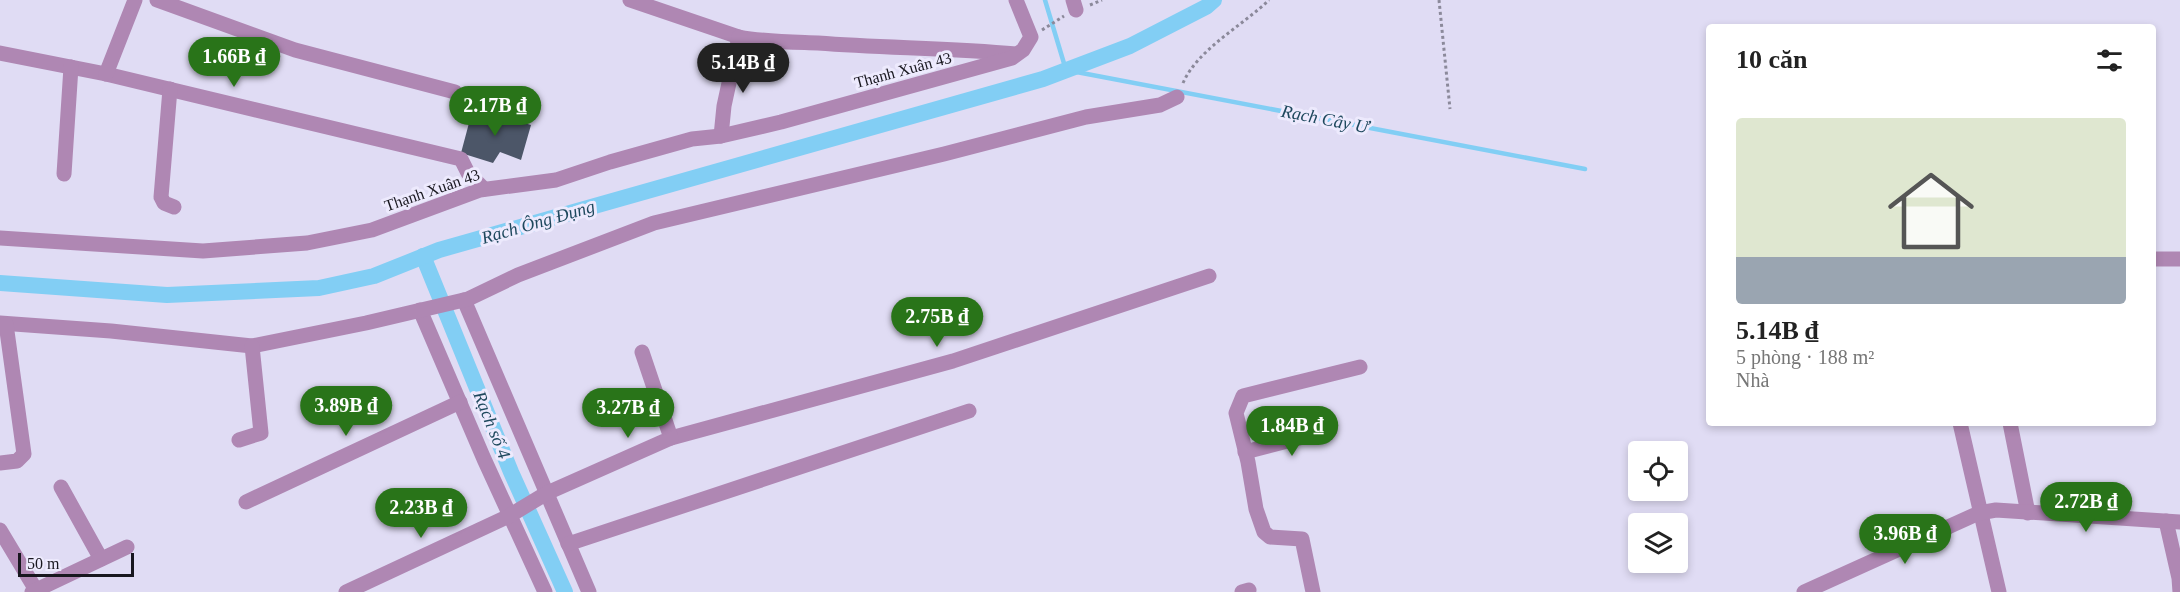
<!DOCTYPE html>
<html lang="vi">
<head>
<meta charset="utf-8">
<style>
  :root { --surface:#fff; --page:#f6f6f6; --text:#222; --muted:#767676; --accent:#297419 }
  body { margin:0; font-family:"Times New Roman",serif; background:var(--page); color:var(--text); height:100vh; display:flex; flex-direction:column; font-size:22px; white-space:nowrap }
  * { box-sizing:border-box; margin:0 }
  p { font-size:20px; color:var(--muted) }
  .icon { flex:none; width:33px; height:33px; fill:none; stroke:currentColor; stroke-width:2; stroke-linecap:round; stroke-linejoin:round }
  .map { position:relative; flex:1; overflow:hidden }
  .side { position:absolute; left:1706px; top:24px; width:450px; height:402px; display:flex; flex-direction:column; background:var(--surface); border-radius:6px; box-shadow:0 3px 9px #0003 }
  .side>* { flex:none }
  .controls { position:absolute; left:1628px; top:441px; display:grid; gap:12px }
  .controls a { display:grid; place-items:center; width:60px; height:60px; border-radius:6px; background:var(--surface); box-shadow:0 3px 9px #0003; font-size:30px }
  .scale { position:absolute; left:18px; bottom:15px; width:116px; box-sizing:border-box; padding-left:6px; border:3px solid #18171f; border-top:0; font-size:16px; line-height:21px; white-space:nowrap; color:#18171f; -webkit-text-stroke:4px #edeafd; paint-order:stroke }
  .price { position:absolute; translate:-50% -51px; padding:0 14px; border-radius:21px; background:var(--accent); color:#fff; font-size:20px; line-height:39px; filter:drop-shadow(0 2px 3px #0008) }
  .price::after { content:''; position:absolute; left:50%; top:36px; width:18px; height:14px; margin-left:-9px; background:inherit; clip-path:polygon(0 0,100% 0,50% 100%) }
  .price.selected { background:#222; color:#fff }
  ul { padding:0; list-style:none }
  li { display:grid; align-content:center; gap:12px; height:318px; padding:0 30px }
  li span { display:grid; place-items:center; height:186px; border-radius:6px; color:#555 }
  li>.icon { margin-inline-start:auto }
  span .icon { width:108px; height:108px; fill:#fffc; stroke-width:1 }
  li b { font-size:26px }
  h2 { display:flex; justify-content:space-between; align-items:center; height:72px; padding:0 30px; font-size:26px }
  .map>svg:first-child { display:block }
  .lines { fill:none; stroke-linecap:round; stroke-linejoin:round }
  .stream { stroke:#82cef4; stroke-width:4.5 }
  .canal { stroke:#82cef4; stroke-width:16 }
  .building { fill:#4c5668 }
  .path { stroke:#8b899a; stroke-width:3; stroke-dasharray:3 3; stroke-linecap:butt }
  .minor { stroke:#af87b3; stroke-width:15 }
  .labels { text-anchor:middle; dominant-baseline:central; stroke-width:6; stroke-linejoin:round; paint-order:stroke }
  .street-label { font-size:16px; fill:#18171f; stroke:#edeafd }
  .water-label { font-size:18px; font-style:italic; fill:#1e485d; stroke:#edeafd }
</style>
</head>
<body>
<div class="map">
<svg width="2180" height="592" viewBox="0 0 2180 592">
  <rect width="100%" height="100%" fill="#e0dcf4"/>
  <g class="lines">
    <path class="stream" d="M1045,0L1066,70L1585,169"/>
    <g class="canal">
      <path d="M423,256L511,472L565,592"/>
      <path d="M0,283L167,295L319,288L374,276L439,250L1043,79L1130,46L1206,7L1214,0"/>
    </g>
  </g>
  <path class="building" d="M473,108L531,125L521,160L500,152L493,163L461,153Z"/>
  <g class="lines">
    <g class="path">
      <path d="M1439,0L1450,109"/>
      <path d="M1090,5L1102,0"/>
      <path d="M1042,30L1064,16"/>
      <path d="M1183,83C1198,49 1242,26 1269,0"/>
    </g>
    <g class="minor">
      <path d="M157,0L295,50L455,92"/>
      <path d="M630,0L739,37"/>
      <path d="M1073,0L1076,10"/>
      <path d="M0,53L106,74L461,159L468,173L484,189"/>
      <path d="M106,74L135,0"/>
      <path d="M170,89L161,197L164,203L174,207"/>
      <path d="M721,136L724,106L739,37C765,42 791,42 818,43C884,48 950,48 1016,54"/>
      <path d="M64,174L71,67"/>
      <path d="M0,238L203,251L307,243L372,230L480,190L556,180L610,162L692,139L721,136L781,122L1012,58L1023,50L1031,37L1016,0"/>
      <path d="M2152,259H2180"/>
      <path d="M464,300L589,592"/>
      <path d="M420,310L484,459L545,592"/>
      <path d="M0,323L111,331L252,346L366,323L468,299L518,275L654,223L944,154L1086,117L1160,105L1177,97"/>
      <path d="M1960,423L1999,592"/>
      <path d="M2010,423L2028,513"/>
      <path d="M671,438L953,361L1209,276"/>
      <path d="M239,440L261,433L252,346"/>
      <path d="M1245,452L1330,430"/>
      <path d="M0,463L17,461L24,454L6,324"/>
      <path d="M61,487L101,559"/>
      <path d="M246,502L460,402"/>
      <path d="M2166,521L2179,578L2180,592"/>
      <path d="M0,530L36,590"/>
      <path d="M568,544L969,411"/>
      <path d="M32,592L127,547"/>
      <path d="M346,592L509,516L547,493L671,438L642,352"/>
      <path d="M1242,592L1249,590"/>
      <path d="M1313,592L1302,539L1270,537L1264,532L1256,509L1248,462L1236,413L1243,396L1360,367"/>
      <path d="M1804,592L1979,513L1996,510L2180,522"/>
    </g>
  </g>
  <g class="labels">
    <g class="street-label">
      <text transform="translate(903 70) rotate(-15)">Thạnh Xuân 43</text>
      <text transform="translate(432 190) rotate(-19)">Thạnh Xuân 43</text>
    </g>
    <g class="water-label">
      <text transform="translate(1325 119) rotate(11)">Rạch Cây Ư</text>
      <text transform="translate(538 222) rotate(-16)">Rạch Ông Đụng</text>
      <text transform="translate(492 425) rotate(68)">Rạch số 4</text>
    </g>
  </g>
</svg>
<div class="controls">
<a><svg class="icon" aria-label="locate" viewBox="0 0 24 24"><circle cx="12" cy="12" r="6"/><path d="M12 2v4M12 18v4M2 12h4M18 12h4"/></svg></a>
<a><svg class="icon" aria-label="layers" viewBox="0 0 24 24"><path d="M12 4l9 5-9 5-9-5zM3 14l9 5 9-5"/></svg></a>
</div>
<div class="scale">50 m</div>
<b class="price" style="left:234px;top:88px">1.66B ₫</b>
<b class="price selected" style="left:743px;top:94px">5.14B ₫</b>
<b class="price" style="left:495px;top:137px">2.17B ₫</b>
<b class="price" style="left:937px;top:348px">2.75B ₫</b>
<b class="price" style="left:346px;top:437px">3.89B ₫</b>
<b class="price" style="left:628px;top:439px">3.27B ₫</b>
<b class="price" style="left:1292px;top:457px">1.84B ₫</b>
<b class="price" style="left:2086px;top:533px">2.72B ₫</b>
<b class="price" style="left:421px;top:539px">2.23B ₫</b>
<b class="price" style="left:1905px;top:565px">3.96B ₫</b>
<section class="side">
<h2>10 căn<svg class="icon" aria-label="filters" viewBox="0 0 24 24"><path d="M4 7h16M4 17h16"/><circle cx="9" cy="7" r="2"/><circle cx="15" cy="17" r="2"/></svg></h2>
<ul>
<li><span style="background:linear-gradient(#dfe7d0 75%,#9aa5b1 0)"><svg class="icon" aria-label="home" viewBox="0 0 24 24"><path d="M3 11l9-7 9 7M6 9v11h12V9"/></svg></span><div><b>5.14B ₫</b><p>5 phòng · 188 m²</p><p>Nhà</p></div></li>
</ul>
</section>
</div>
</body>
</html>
